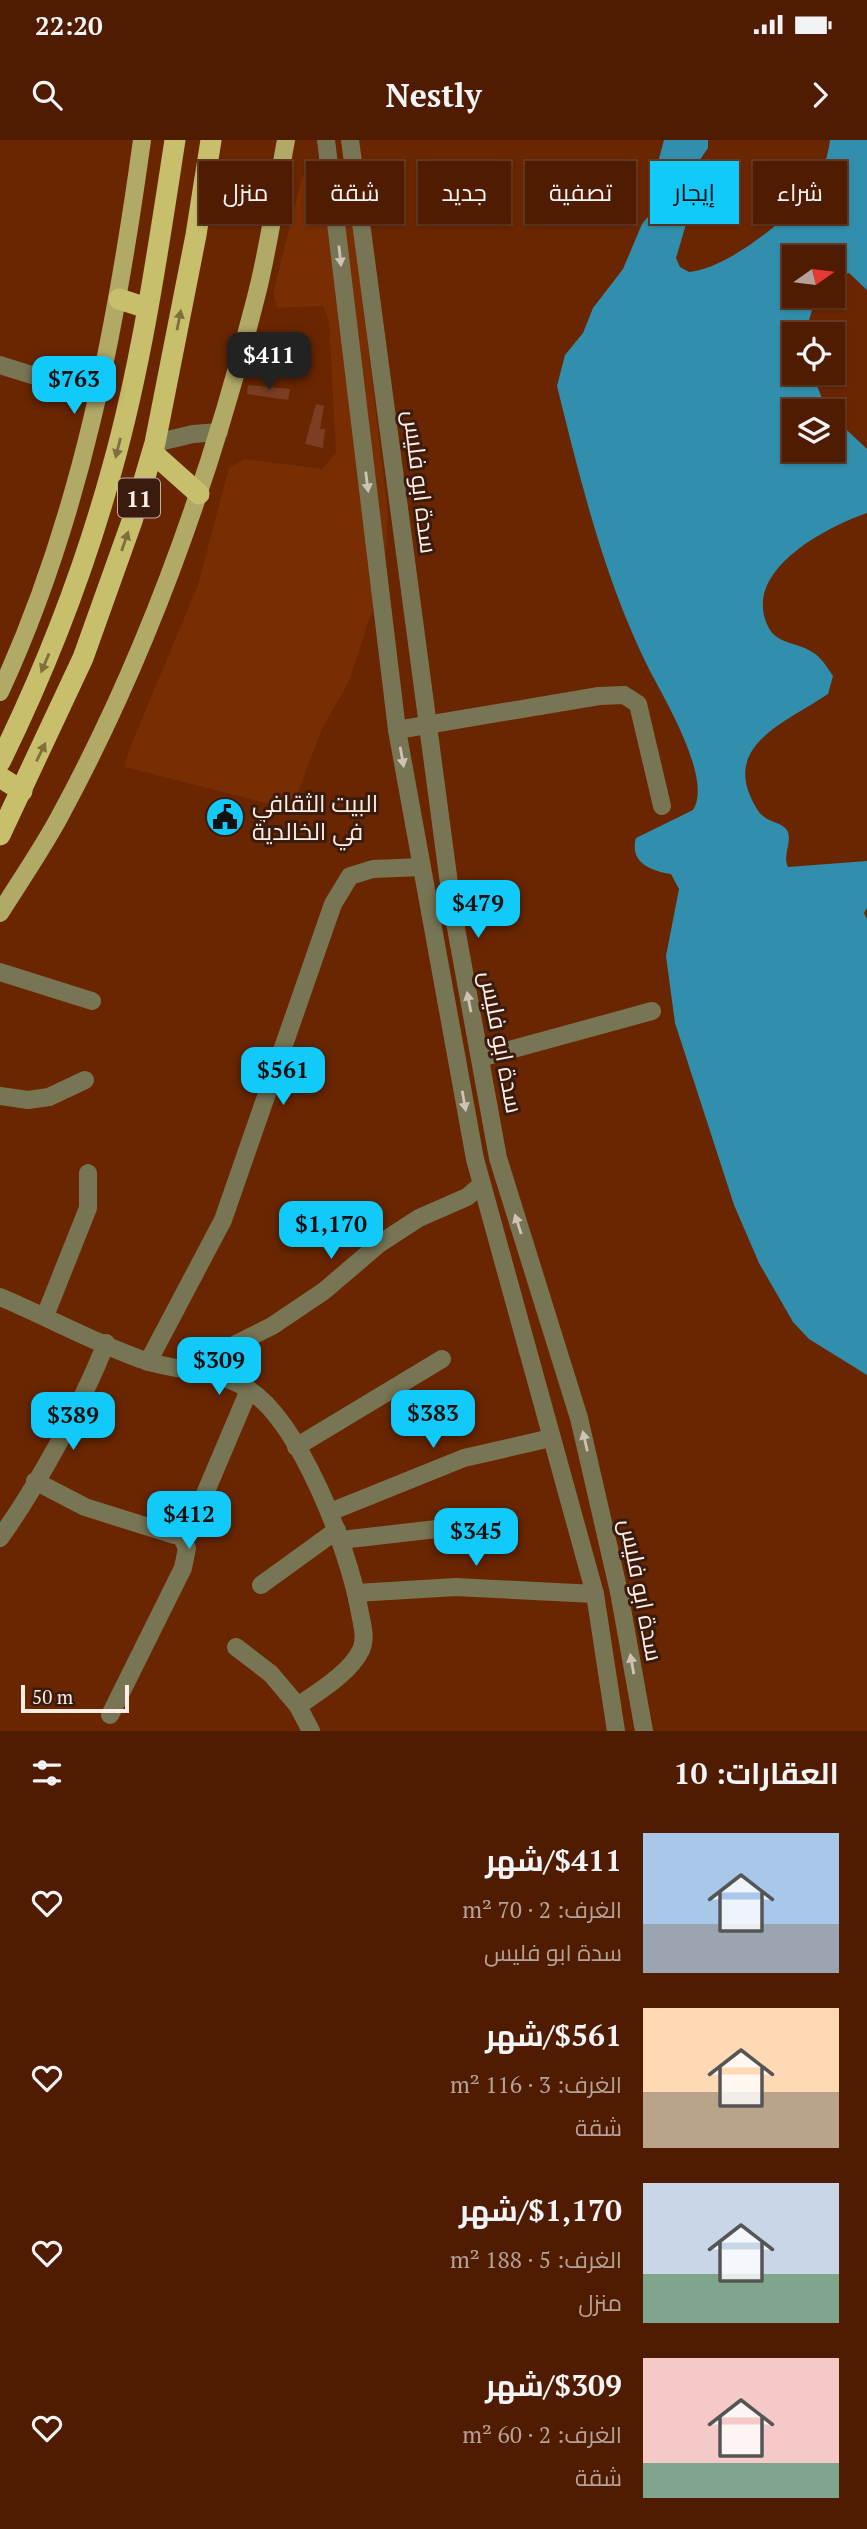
<!DOCTYPE html>
<html lang="ar">
<head>
<meta charset="utf-8">
<style>
  :root { --surface:#501c01; --page:#5a2910; --text:#f1f3f6; --muted:#b4a199; --line:#673a23; --accent:#11cafa }
  body { margin:0; font-family:"PT Serif",Cairo,serif; background:var(--page); color:var(--text); direction:rtl; height:100vh; display:flex; flex-direction:column; font-size:26px; white-space:nowrap }
  * { box-sizing:border-box; margin:0 }
  p { font-size:23px; color:var(--muted) }
  .icon { flex:none; width:38px; height:38px; fill:none; stroke:currentColor; stroke-width:2; stroke-linecap:round; stroke-linejoin:round }
  .map { position:relative; height:1591px; overflow:hidden; direction:ltr }
  .side { display:flex; flex-direction:column; background:var(--surface); flex:1 }
  .side>* { flex:none }
  .hud { position:absolute; left:21px; top:21px; width:826px; height:63px; direction:rtl; display:flex; gap:14px }
  .needle { width:46px; rotate:76deg }
  .buttons { position:absolute; left:782px; top:105px; display:grid; gap:14px }
  .buttons a { display:grid; place-items:center; width:63px; height:63px; border-radius:0px; background:var(--surface); box-shadow:0 2px 5px #0004,0 0 0 2px var(--line); font-size:35px }
  .scale { position:absolute; left:21px; bottom:18px; width:108px; box-sizing:border-box; padding-left:7px; border:4px solid #ffede6; border-top:0; font-size:19px; line-height:24px; white-space:nowrap; color:#ffede6; -webkit-text-stroke:5px #3a1c0e; paint-order:stroke }
  .price { position:absolute; translate:-50% -60px; padding:0 16px; border-radius:14px; background:var(--accent); color:#111; font-size:23px; line-height:46px; filter:drop-shadow(0 2px 4px #0008) }
  .price::after { content:''; position:absolute; left:50%; top:42px; width:21px; height:16px; margin-left:-10px; background:inherit; clip-path:polygon(0 0,100% 0,50% 100%) }
  .price.current { background:#222; color:#fff }
  ul { padding:0; list-style:none }
  li { display:flex; align-items:center; gap:21px; height:175px; padding:0 28px }
  li span { display:grid; place-items:center; flex:none; width:196px; height:140px; border-radius:0px; color:#555 }
  li>.icon { margin-inline-start:auto }
  span .icon { width:84px; height:84px; fill:#fffc; stroke-width:1 }
  li b { font-size:30px }
  h2 { display:flex; justify-content:space-between; align-items:center; height:84px; padding:0 28px; font-size:30px }
  .tag { padding:0 24px; border-radius:0px; background:var(--surface); box-shadow:0 2px 5px #0004,0 0 0 2px var(--line); font-size:24px; line-height:63px }
  .tag.current { background:var(--accent); color:#111 }
  .status { display:flex; justify-content:space-between; align-items:center; height:49px; padding:0 35px; background:var(--surface); direction:ltr }
  .status svg { height:19px; fill:currentColor }
  header { display:flex; justify-content:space-between; align-items:center; height:91px; padding:0 28px; background:var(--surface); font-size:32px; font-weight:600 }
  .map>svg:first-child { display:block }
  .built { fill:#792d02 }
  .water { fill:#318eac }
  .building { fill:#7c3e22 }
  .lines { fill:none; stroke-linecap:round; stroke-linejoin:round }
  .minor { stroke:#787555; stroke-width:18 }
  .major { stroke:#b1aa66; stroke-width:18 }
  .highway { stroke:#c7bf6c; stroke-width:21 }
  .oneway { fill:#d0c3b3 }
  .oneway2 { fill:#806e3d }
  .labels { text-anchor:middle; dominant-baseline:central; stroke-width:6; stroke-linejoin:round; paint-order:stroke }
  .shield { fill:#3a1c0e; stroke:#c4aea5; stroke-width:2 }
  .shield-label { font-size:23px; font-weight:bold; fill:#ffede6 }
  .street-label { font-size:24px; fill:#ffede6; stroke:#3a1c0e }
  .poi-label { font-size:24px; fill:#ffede6; stroke:#3a1c0e; text-anchor:start }
</style>
</head>
<body>
<div class="status"><b>22:20</b><svg viewBox="0 0 49 12"><path d="M0 12V9h3v3zM5 12V6h3v6zM10 12V3h3v9zM15 12V0h3v12zM26 1h20v11H26zM47 4h2v5h-2z"/></svg></div>
<header><svg class="icon" aria-label="forward" viewBox="0 0 24 24"><path d="M9 5l7 7-7 7"/></svg>Nestly<svg class="icon" aria-label="search" viewBox="0 0 24 24"><circle cx="10" cy="10" r="6"/><path d="M15 15l6 6"/></svg></header>
<div class="map">
<svg width="867" height="1591" viewBox="0 0 867 1591">
  <rect width="100%" height="100%" fill="#6a2601"/>
  <path class="built" d="M313,33L350,59L388,372L385,432L349,541L322,589L295,660L281,667L125,627L128,612L198,445L229,328L244,319L322,329L336,313L329,181L323,166L277,168L273,153L302,37Z"/>
  <g class="water">
    <path d="M664,0H708V8L688,37L663,43L658,38L657,26Z"/>
    <path d="M830,0H867V150L849,133L833,138V117H794V156H816L805,194H794V233H812L827,271H794V310H833V277L867,309V373C826,387 737,433 770,490C779,504 799,503 812,512C821,517 827,527 833,536L828,554C785,583 718,606 757,669C765,683 781,681 787,690C793,702 782,714 788,727L867,721V768L864,773L867,779V1235L809,1199L793,1182L759,1123L734,1065L675,883L666,816L679,749L671,734C652,731 629,723 636,698L693,670C713,640 665,560 650,531C605,442 581,343 557,246L565,215L583,193L593,168L623,129L642,84L651,73L680,68L687,81L676,118L680,127L689,132C729,128 790,78 814,46C821,36 829,13 830,0Z"/>
  </g>
  <g class="building">
    <path d="M248,245L290,249L288,260L247,254Z"/>
    <path d="M316,264L324,266L320,289H325L323,308L305,304Z"/>
  </g>
  <g class="lines">
    <g class="minor">
      <path d="M326,0L397,590L475,1019L595,1454L616,1591"/>
      <path d="M350,0L452,766L498,1018L579,1278L619,1452L644,1591"/>
      <path d="M0,225L99,256"/>
      <path d="M155,303L193,294L219,292"/>
      <path d="M397,590L599,556L624,555L638,564L662,666"/>
      <path d="M0,832L92,861"/>
      <path d="M480,918L652,871"/>
      <path d="M0,956L28,960L49,957L85,940"/>
      <path d="M0,1157C48,1177 96,1204 146,1221C180,1232 216,1229 248,1249C300,1282 348,1408 359,1468C361,1481 367,1497 361,1510C350,1533 318,1552 298,1566L311,1591"/>
      <path d="M45,1176L88,1068V1033"/>
      <path d="M148,1222L223,1080L333,764L350,736L373,729L422,727"/>
      <path d="M206,1231L236,1204L272,1186L324,1151L379,1104L419,1078L467,1057L481,1045"/>
      <path d="M296,1307L442,1219"/>
      <path d="M35,1341L85,1367L174,1395L187,1390L193,1382L249,1250"/>
      <path d="M330,1372L464,1318L551,1298"/>
      <path d="M0,1398C38,1345 82,1264 106,1203"/>
      <path d="M341,1400L489,1383"/>
      <path d="M261,1445L337,1390"/>
      <path d="M356,1453L456,1447L595,1454"/>
      <path d="M236,1507L271,1534L298,1566"/>
      <path d="M110,1575L183,1428L187,1408L180,1394"/>
    </g>
    <g class="major">
      <path d="M0,552C81,377 116,189 142,0"/>
      <path d="M0,773C20,741 43,708 61,674C148,513 210,338 255,161C269,109 276,53 286,0"/>
    </g>
    <g class="highway">
      <path d="M119,159L147,168"/>
      <path d="M153,313L199,354"/>
      <path d="M0,622C46,528 84,431 112,329C142,222 158,110 175,0"/>
      <path d="M0,637L22,651"/>
      <path d="M0,695L83,518L132,381L155,303L196,95L211,0"/>
    </g>
  </g>
  <defs><path id="oneway-solid" d="M-6-.8H1V-3.2L6.5 0L1 3.2V.8H-6Z" transform="scale(1.75)"/></defs>
  <g class="oneway">
    <use href="#oneway-solid" transform="translate(340 116) rotate(84)"/>
    <use href="#oneway-solid" transform="translate(367 342) rotate(83)"/>
    <use href="#oneway-solid" transform="translate(402 617) rotate(80)"/>
    <use href="#oneway-solid" transform="translate(469 862) rotate(-101)"/>
    <use href="#oneway-solid" transform="translate(464 961) rotate(80)"/>
    <use href="#oneway-solid" transform="translate(518 1084) rotate(-108)"/>
    <use href="#oneway-solid" transform="translate(585 1301) rotate(-103)"/>
    <use href="#oneway-solid" transform="translate(632 1524) rotate(-100)"/>
  </g>
  <g class="oneway2">
    <use href="#oneway-solid" transform="translate(179 180) rotate(-79)"/>
    <use href="#oneway-solid" transform="translate(118 308) rotate(104)"/>
    <use href="#oneway-solid" transform="translate(125 401) rotate(-71)"/>
    <use href="#oneway-solid" transform="translate(45 523) rotate(113)"/>
    <use href="#oneway-solid" transform="translate(41 612) rotate(-64)"/>
  </g>
  <defs>
    <symbol id="civic-disc" viewBox="-11 -11 22 22"><circle r="9.5" fill="#11cafa" stroke="#3a1c0e"/><path d="M-.6-6.5H3V-4.5H.6V-3L4-1V1h2V6H-6V1h2V-1L-.6-3ZM-1.2 2.5V6h2.4V2.5Z" fill="#111"/></symbol>
  </defs>
  <g fill-rule="evenodd">
    <use href="#civic-disc" x="203" y="655" width="44" height="44"/>
  </g>
  <g class="labels">
    <rect class="shield" x="118" y="338.5" width="42" height="39" rx="5"/>
    <g class="shield-label">
      <text x="139" y="358">11</text>
    </g>
    <g class="street-label">
      <text transform="translate(421 342) rotate(83)">سدة ابو فليس</text>
      <text transform="translate(502 902) rotate(79)">سدة ابو فليس</text>
      <text transform="translate(642 1450) rotate(79)">سدة ابو فليس</text>
    </g>
    <g class="poi-label">
      <text x="252" y="663">البيت الثقافي<tspan x="252" dy="28">في الخالدية</tspan></text>
    </g>
  </g>
</svg>
<div class="buttons">
<a><svg class="needle" viewBox="-14 -14 28 28"><path d="M0-13l5 13h-10z" fill="#e53935"/><path d="M0 13l5-13h-10z" fill="#b4a199"/></svg></a>
<a><svg class="icon" aria-label="locate" viewBox="0 0 24 24"><circle cx="12" cy="12" r="6"/><path d="M12 2v4M12 18v4M2 12h4M18 12h4"/></svg></a>
<a><svg class="icon" aria-label="layers" viewBox="0 0 24 24"><path d="M12 4l9 5-9 5-9-5zM3 14l9 5 9-5"/></svg></a>
</div>
<div class="scale">50 m</div>
<b class="price current" style="left:269px;top:252px">$411</b>
<b class="price" style="left:74px;top:276px">$763</b>
<b class="price" style="left:478px;top:800px">$479</b>
<b class="price" style="left:283px;top:967px">$561</b>
<b class="price" style="left:331px;top:1121px">$1,170</b>
<b class="price" style="left:219px;top:1257px">$309</b>
<b class="price" style="left:433px;top:1310px">$383</b>
<b class="price" style="left:73px;top:1312px">$389</b>
<b class="price" style="left:189px;top:1411px">$412</b>
<b class="price" style="left:476px;top:1428px">$345</b>
<div class="hud">
<a class="tag">شراء</a>
<a class="tag current">إيجار</a>
<a class="tag">تصفية</a>
<a class="tag">جديد</a>
<a class="tag">شقة</a>
<a class="tag">منزل</a>
</div>
</div>
<section class="side">
<h2>العقارات: 10<svg class="icon" aria-label="filters" viewBox="0 0 24 24"><path d="M4 7h16M4 17h16"/><circle cx="9" cy="7" r="2"/><circle cx="15" cy="17" r="2"/></svg></h2>
<ul>
<li><span style="background:linear-gradient(#a9c7e8 65%,#9aa5b1 0)"><svg class="icon" aria-label="home" viewBox="0 0 24 24"><path d="M3 11l9-7 9 7M6 9v11h12V9"/></svg></span><div><b>$411/شهر</b><p>الغرف: 2 · 70 m²</p><p>سدة ابو فليس</p></div><svg class="icon" aria-label="heart" viewBox="0 0 24 24"><path d="M12 20l-8-8c-3-5 5-10 8-4 3-6 11-1 8 4z"/></svg></li>
<li><span style="background:linear-gradient(#ffd9b3 60%,#b9a48a 0)"><svg class="icon" aria-label="home" viewBox="0 0 24 24"><path d="M3 11l9-7 9 7M6 9v11h12V9"/></svg></span><div><b>$561/شهر</b><p>الغرف: 3 · 116 m²</p><p>شقة</p></div><svg class="icon" aria-label="heart" viewBox="0 0 24 24"><path d="M12 20l-8-8c-3-5 5-10 8-4 3-6 11-1 8 4z"/></svg></li>
<li><span style="background:linear-gradient(#c9d6e8 65%,#7fa58c 0)"><svg class="icon" aria-label="home" viewBox="0 0 24 24"><path d="M3 11l9-7 9 7M6 9v11h12V9"/></svg></span><div><b>$1,170/شهر</b><p>الغرف: 5 · 188 m²</p><p>منزل</p></div><svg class="icon" aria-label="heart" viewBox="0 0 24 24"><path d="M12 20l-8-8c-3-5 5-10 8-4 3-6 11-1 8 4z"/></svg></li>
<li><span style="background:linear-gradient(#f6c9c9 75%,#7fa58c 0)"><svg class="icon" aria-label="home" viewBox="0 0 24 24"><path d="M3 11l9-7 9 7M6 9v11h12V9"/></svg></span><div><b>$309/شهر</b><p>الغرف: 2 · 60 m²</p><p>شقة</p></div><svg class="icon" aria-label="heart" viewBox="0 0 24 24"><path d="M12 20l-8-8c-3-5 5-10 8-4 3-6 11-1 8 4z"/></svg></li>
</ul>
</section>
</body>
</html>
